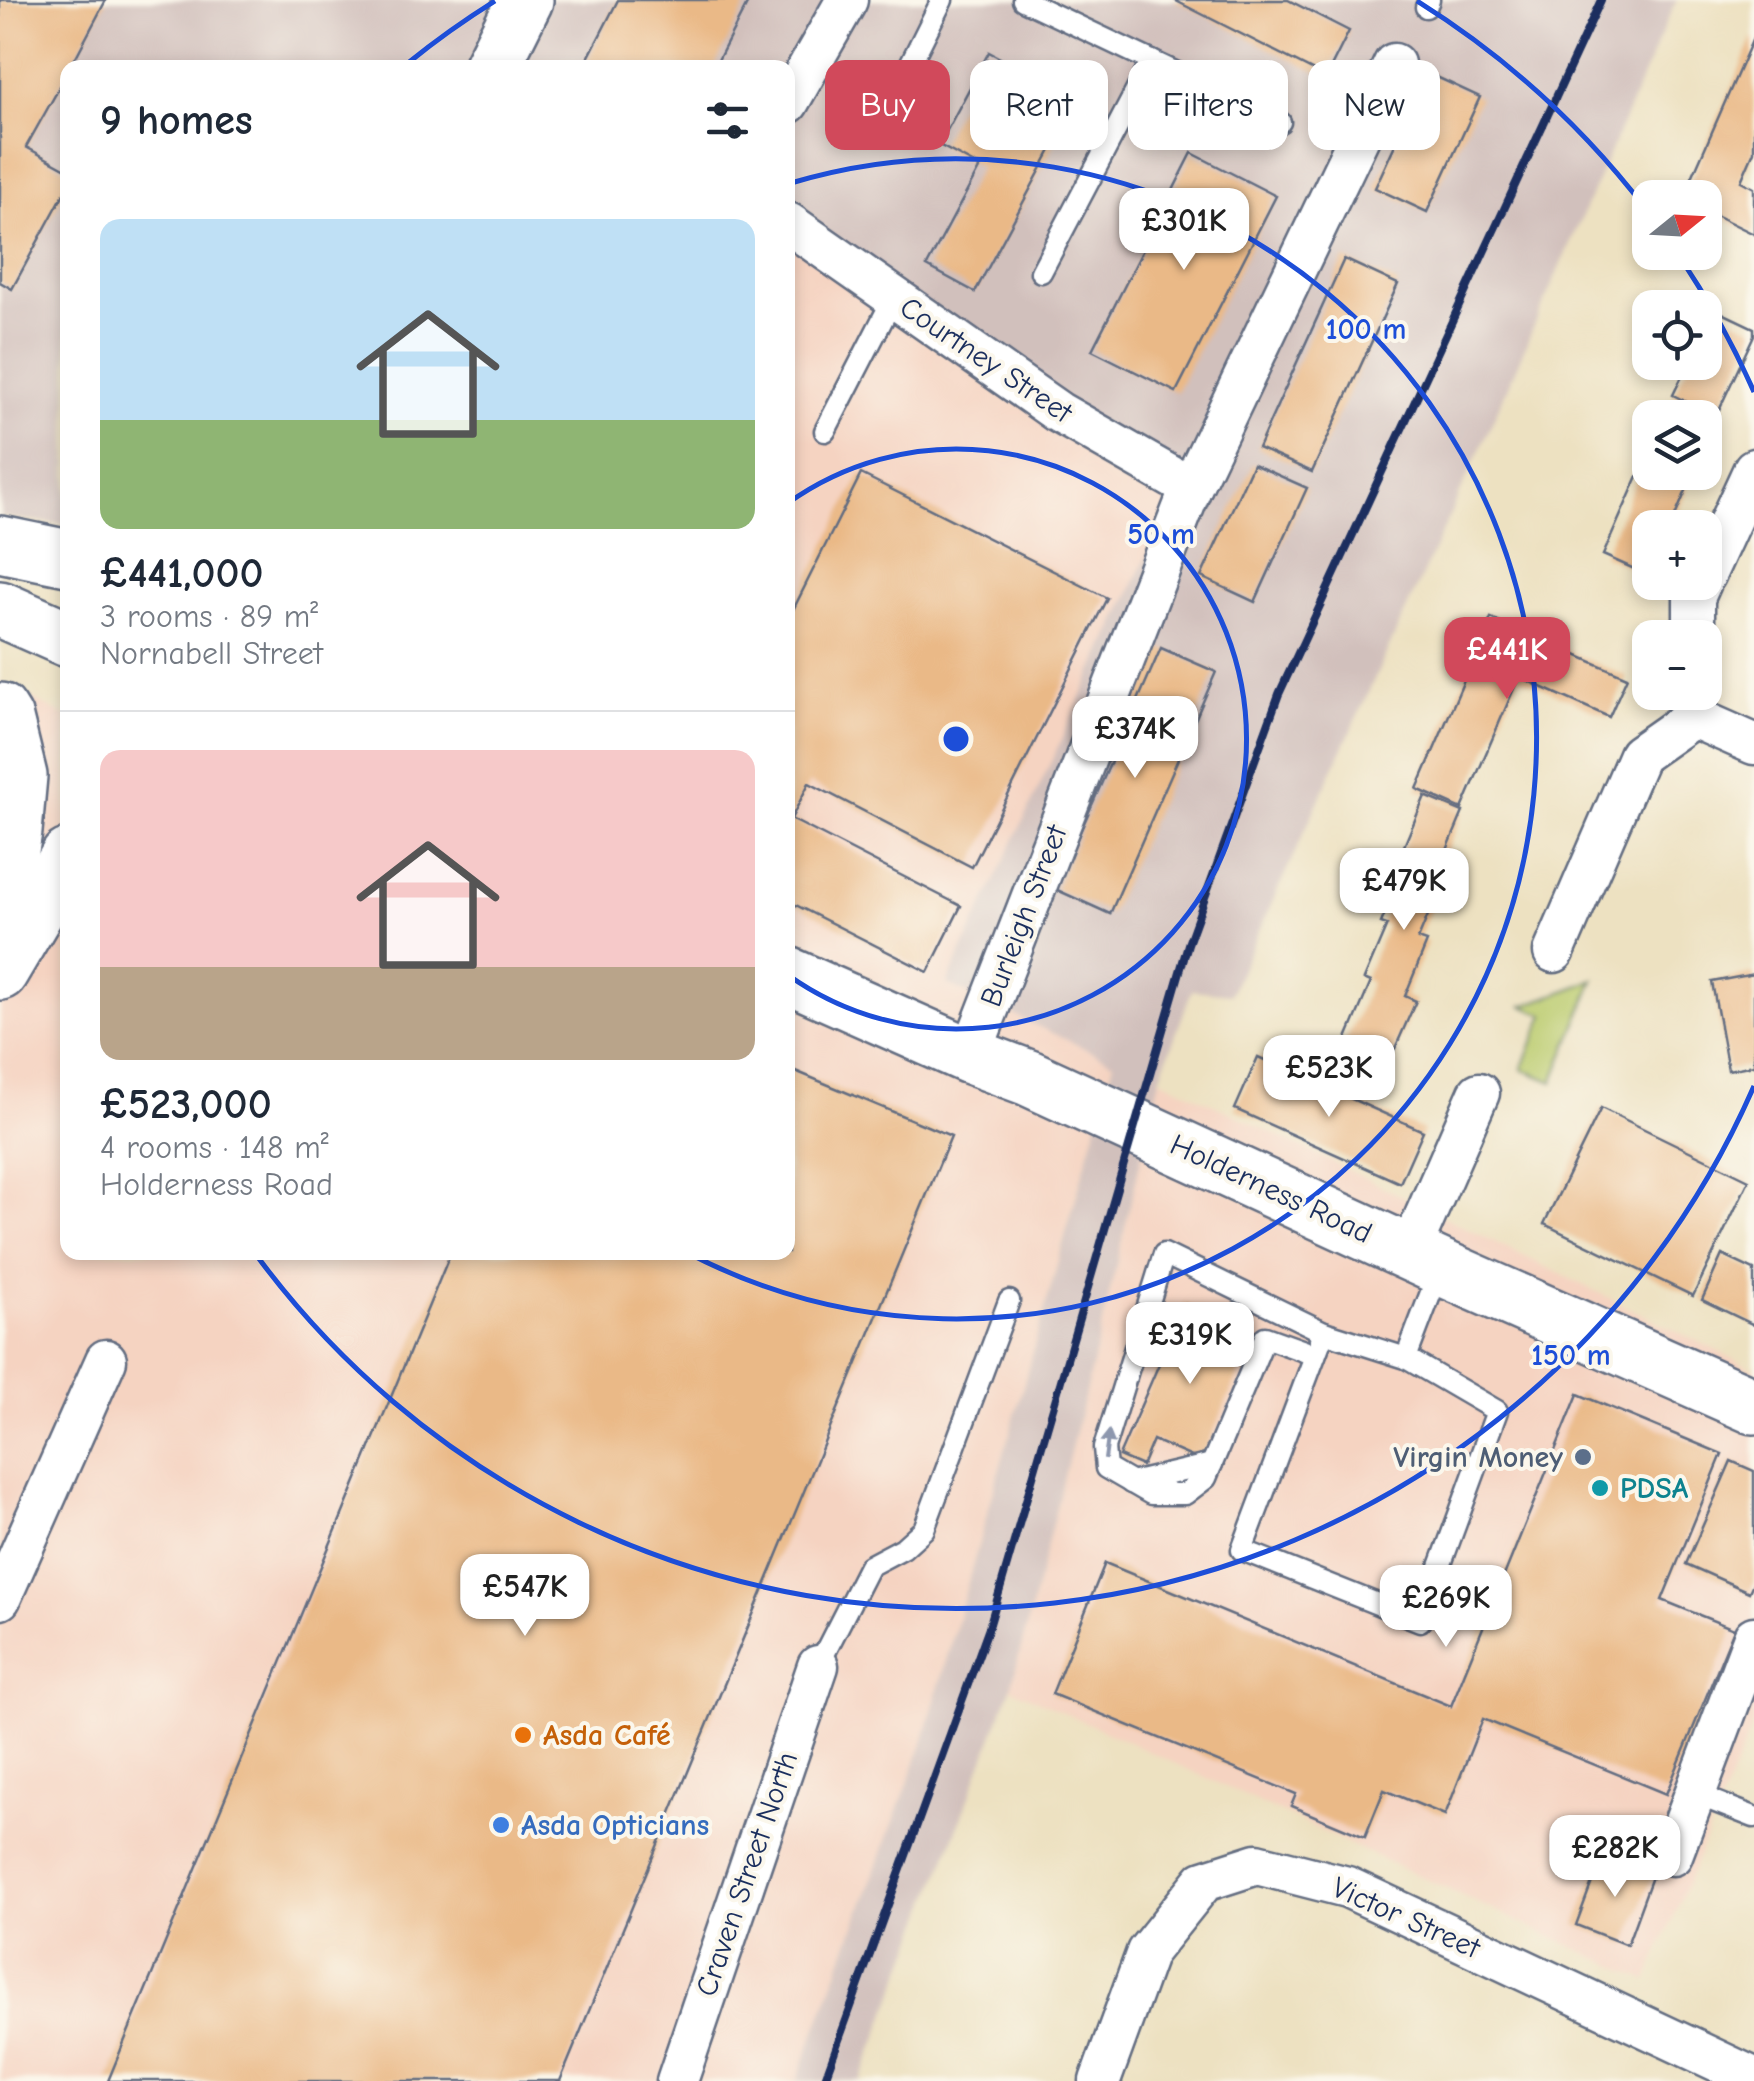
<!DOCTYPE html>
<html lang="en">
<head>
<meta charset="utf-8">
<style>
  :root { --surface:#fff; --page:#f6f6f7; --text:#1f2937; --muted:#747a83; --line:#e0e1e3; --accent:#d1495b }
  body { margin:0; font-family:"Comic Neue",sans-serif; background:var(--page); color:var(--text); height:100vh; display:flex; flex-direction:column; font-size:38px; white-space:nowrap }
  * { box-sizing:border-box; margin:0 }
  p { font-size:32px; color:var(--muted) }
  .icon { flex:none; width:55px; height:55px; fill:none; stroke:currentColor; stroke-width:2; stroke-linecap:round; stroke-linejoin:round }
  .map { position:relative; flex:1; overflow:hidden }
  .drawer { position:absolute; left:60px; top:60px; width:735px; height:1200px; display:flex; flex-direction:column; background:var(--surface); border-radius:20px; box-shadow:0 5px 15px #0003 }
  .drawer>* { flex:none }
  .hud { position:absolute; left:825px; top:60px; width:778px; height:90px; display:flex; gap:20px }
  .needle { width:65px; rotate:72deg }
  .buttons { position:absolute; left:1632px; top:180px; display:grid; gap:20px }
  .buttons a { display:grid; place-items:center; width:90px; height:90px; border-radius:20px; background:var(--surface); box-shadow:0 5px 15px #0003; font-size:50px }
  .price { position:absolute; translate:-50% -85px; padding:0 22px; border-radius:20px; background:#fff; color:#222; font-size:32px; line-height:65px; filter:drop-shadow(0 2px 5px #0008) }
  .price::after { content:''; position:absolute; left:50%; top:60px; width:30px; height:22px; margin-left:-15px; background:inherit; clip-path:polygon(0 0,100% 0,50% 100%) }
  .price.on { background:var(--accent); color:#fff }
  ul { padding:0; list-style:none }
  li { display:grid; align-content:center; gap:20px; height:530px; padding:0 40px }
  li+li { border-top:2px solid var(--line) }
  li span { display:grid; place-items:center; height:310px; border-radius:20px; color:#555 }
  li>.icon { margin-inline-start:auto }
  span .icon { width:180px; height:180px; fill:#fffc; stroke-width:1 }
  li b { font-size:42px }
  h2 { display:flex; justify-content:space-between; align-items:center; height:120px; padding:0 40px; font-size:42px }
  .chip { padding:0 35px; border-radius:20px; background:var(--surface); box-shadow:0 5px 15px #0003; font-size:35px; line-height:90px }
  .chip.on { background:var(--accent); color:#fff }
  .map>svg:first-child { display:block }
  .built { fill:#f5d3c1 }
  .industrial { fill:#d1c0bc }
  .green { fill:#bccc6f; stroke:#6c7e66; stroke-width:2.5 }
  .building { fill:#eab987 }
  .lines { fill:none; stroke-linecap:round; stroke-linejoin:round }
  .lane-casing { stroke:#646d81; stroke-width:25 }
  .street-casing { stroke:#646d81; stroke-width:45 }
  .highway-casing { stroke:#646d81; stroke-width:60 }
  .lane { stroke:#fff; stroke-width:20 }
  .street { stroke:#fff; stroke-width:40 }
  .highway { stroke:#fff; stroke-width:55 }
  .rail { stroke:#1b2f5e; stroke-width:8 }
  .oneway { fill:#8d97ae }
  .ring { fill:none; stroke:#1d4ed8; stroke-width:5 }
  .service-dot { fill:#5c6f8a; stroke:#fbf7ec; stroke-width:4 }
  .culture-dot { fill:#0f9aa8; stroke:#fbf7ec; stroke-width:4 }
  .food-dot { fill:#e8710a; stroke:#fbf7ec; stroke-width:4 }
  .shop-dot { fill:#3f7fe0; stroke:#fbf7ec; stroke-width:4 }
  .labels { text-anchor:middle; dominant-baseline:central; stroke-width:8; stroke-linejoin:round; paint-order:stroke }
  .street-label { font-size:30px; fill:#1b2f5e; stroke:#fbf7ec }
  .service-label { font-size:30px; font-weight:bold; fill:#4e5e75; stroke:#fbf7ec; text-anchor:end }
  .culture-label { font-size:30px; font-weight:bold; fill:#0d838f; stroke:#fbf7ec; text-anchor:start }
  .food-label { font-size:30px; font-weight:bold; fill:#c56008; stroke:#fbf7ec; text-anchor:start }
  .shop-label { font-size:30px; font-weight:bold; fill:#366cbe; stroke:#fbf7ec; text-anchor:start }
  .centre { fill:#1d4ed8; stroke:#fbf7ec; stroke-width:5 }
  .ring-label { font-size:30px; text-anchor:middle; font-weight:bold; fill:#1d4ed8; stroke:#fbf7ec; stroke-width:8; stroke-linejoin:round; paint-order:stroke }
</style>
</head>
<body>
<div class="map">
<svg width="1754" height="2081" viewBox="0 0 1754 2081">
  <rect width="100%" height="100%" fill="#fbf7ec"/>
  <filter id="ink" filterUnits="userSpaceOnUse"><feTurbulence type="fractalNoise" baseFrequency=".01" numOctaves="2"/><feDisplacementMap in="SourceGraphic" scale="20" xChannelSelector="R" yChannelSelector="G"/><feConvolveMatrix kernelMatrix="1 2 1 2 8 2 1 2 1" color-interpolation-filters="sRGB"/></filter>
  <filter id="wash" filterUnits="userSpaceOnUse"><feTurbulence type="fractalNoise" baseFrequency=".0048" numOctaves="4" result="noise"/><feDisplacementMap in="SourceGraphic" scale="40" xChannelSelector="R" yChannelSelector="G"/><feGaussianBlur stdDeviation="2.25" result="paint"/><feColorMatrix in="noise" values="0 0 0 0 0 0 0 0 0 0 0 0 0 0 0 0 0 1.4 0 .05"/><feComposite in="paint" operator="in"/></filter>
  <g filter="url(#wash)">
    <rect width="100%" height="100%" fill="#ede1c1"/>
    <g class="built">
      <path d="M788,234L1177,492L948,984L1114,1061L922,1746L797,2081H0V682L67,717L68,1252H788Z"/>
      <path d="M1160,1078L1754,1369V1721L1647,1981L1011,1688L1099,1337Z"/>
    </g>
    <path class="industrial" d="M0,0H1676L1487,434L1230,994L1192,990L1160,1078L1099,1337L1011,1688L861,2081H797L922,1746L1114,1062L947,984L1177,492L788,234V68H68L67,525L0,517Z"/>
    <path class="green" d="M1594,980L1553,1082L1522,1069L1545,1015L1523,1006Z"/>
    <g id="blocks">
      <g class="building">
        <path d="M0,0H106L70,68H68V72L26,147L68,170V186L12,289L0,282Z"/>
        <path d="M618,0H739L747,4L714,68H583Z"/>
        <path d="M1174,0H1288L1349,31L1326,77Z"/>
        <path d="M1754,36V151L1741,181L1754,188V234L1705,210V198H1683Z"/>
        <path d="M989,52L1078,100L975,292L927,266L980,167L939,145Z"/>
        <path d="M1428,73L1480,97L1427,212L1375,188Z"/>
        <path d="M1192,153L1276,196L1176,392L1092,350Z"/>
        <path d="M1344,259L1398,284L1312,472L1258,448Z"/>
        <path d="M1714,309L1754,328V335L1716,416L1673,395L1689,362H1705V328Z"/>
        <path d="M1650,449V472H1694L1670,528H1650V576L1603,555Z"/>
        <path d="M1253,464L1307,488L1255,602L1201,577Z"/>
        <path d="M861,474L1107,598L972,867L809,783L791,819L961,906L928,972L788,901V620Z"/>
        <path d="M1491,618L1627,677L1609,717L1519,677L1462,809L1417,789Z"/>
        <path d="M1161,648L1216,672L1110,914L1055,889Z"/>
        <path d="M1425,796L1463,812L1437,874L1444,877L1418,939L1427,942L1405,996L1416,1001L1389,1062L1345,1043L1371,982L1364,979L1387,925L1381,923L1407,861L1399,858Z"/>
        <path d="M1754,974V1065L1728,1070L1712,982Z"/>
        <path d="M1258,1057L1423,1131L1400,1183L1235,1109Z"/>
        <path d="M788,1068L951,1136L560,2081H108L451,1252H788Z"/>
        <path d="M1601,1108L1749,1180L1693,1296L1544,1224Z"/>
        <path d="M1722,1255L1754,1270V1325L1702,1300Z"/>
        <path d="M1185,1304L1256,1335L1201,1461L1153,1440L1142,1466L1119,1456Z"/>
        <path d="M1578,1394L1722,1454L1662,1600L1734,1629L1666,1794L1483,1719L1445,1815L1384,1790L1365,1837L1291,1806L1296,1794L1052,1694L1105,1563L1451,1706Z"/>
        <path d="M1731,1461L1754,1471V1581L1749,1592L1686,1564Z"/>
        <path d="M1602,1855L1653,1874L1627,1945L1576,1925Z"/>
      </g>
    </g>
  </g>
  <g filter="url(#ink)">
    <use href="#blocks" fill-opacity="0" stroke="#646d81" stroke-width="2.5"/>
    <g class="lines">
      <defs>
        <g id="lane">
          <path d="M1023,0L1280,122"/>
          <path d="M1426,7L1429,0"/>
          <path d="M877,131L942,0"/>
          <path d="M1041,272L1152,61"/>
          <path d="M825,431L894,297"/>
          <path d="M1315,1355L1265,1337L1206,1478L1185,1494H1151L1106,1468L1104,1448L1164,1254L1324,1332"/>
          <path d="M1406,1358L1324,1332L1242,1550L1420,1621L1497,1411L1406,1358L1440,1269"/>
          <path d="M1131,1483L1212,1464"/>
          <path d="M818,1666L869,1566L903,1548L924,1529L1009,1301"/>
          <path d="M1695,1794L1754,1817"/>
        </g>
        <g id="street">
          <path d="M788,103L847,0"/>
          <path d="M788,223L1058,412L1191,488"/>
          <path d="M1705,575L1754,469"/>
          <path d="M1694,638V598L1701,582"/>
          <path d="M1693,717L1754,744"/>
          <path d="M1554,952L1639,755L1693,717L1694,692"/>
          <path d="M970,1056L1191,488L1394,64"/>
          <path d="M1409,1253L1479,1093"/>
          <path d="M0,1599L106,1360"/>
          <path d="M1672,1855L1754,1637"/>
          <path d="M677,2081L818,1666"/>
          <path d="M1100,2081L1147,1952L1204,1881L1257,1864L1347,1887L1754,2078"/>
        </g>
        <g id="highway">
          <path d="M491,68L525,0"/>
          <path d="M0,544L68,558"/>
          <path d="M0,609L68,639"/>
          <path d="M0,711L5,719L19,776L14,831L7,875L0,896"/>
          <path d="M0,972L68,857"/>
          <path d="M788,975L970,1056L1029,1078L1440,1267L1754,1406"/>
        </g>
      </defs>
      <use href="#lane" class="lane-casing"/>
      <use href="#street" class="street-casing"/>
      <use href="#highway" class="highway-casing"/>
      <use href="#lane" class="lane"/>
      <use href="#street" class="street"/>
      <use href="#highway" class="highway"/>
      <path class="rail" d="M824,2081L990,1624L1188,944L1279,694L1601,0"/>
    </g>
    <defs><path id="oneway-solid" d="M-6-.8H1V-3.2L6.5 0L1 3.2V.8H-6Z" transform="scale(2.5)"/></defs>
    <use class="oneway" href="#oneway-solid" transform="translate(1107 1445) rotate(-82)"/>
  </g>
  <g class="ring">
    <path d="M788 503A290 290 0 1 1 788 975"/>
    <path d="M791 183A580 580 0 1 1 688 1253"/>
    <path d="M1754 1086A870 870 0 0 1 257 1256M408 63A870 870 0 0 1 495 1M1417 1A870 870 0 0 1 1646 209M1677 253A870 870 0 0 1 1754 392"/>
  </g>
  <circle class="service-dot" cx="1583" cy="1457" r="10"/>
  <circle class="culture-dot" cx="1600" cy="1488" r="10"/>
  <circle class="food-dot" cx="523" cy="1735" r="10"/>
  <circle class="shop-dot" cx="501" cy="1825" r="10"/>
  <g class="labels">
    <g class="street-label">
      <text transform="translate(986 360) rotate(34)">Courtney Street</text>
      <text transform="translate(1024 916) rotate(-69)">Burleigh Street</text>
      <text transform="translate(1271 1189) rotate(25)">Holderness Road</text>
      <text transform="translate(747 1874) rotate(-71)">Craven Street North</text>
      <text transform="translate(1406 1918) rotate(24)">Victor Street</text>
    </g>
    <g class="service-label">
      <text x="1563" y="1457">Virgin Money</text>
    </g>
    <g class="culture-label">
      <text x="1620" y="1488">PDSA</text>
    </g>
    <g class="food-label">
      <text x="543" y="1735">Asda Café</text>
    </g>
    <g class="shop-label">
      <text x="521" y="1825">Asda Opticians</text>
    </g>
  </g>
  <circle cx="956" cy="739" r="15" class="centre"/>
  <g class="ring-label">
    <text x="1366" y="339">100 m</text>
    <text x="1161" y="544">50 m</text>
    <text x="1571" y="1365">150 m</text>
  </g>
</svg>
<div class="buttons">
<a><svg class="needle" viewBox="-14 -14 28 28"><path d="M0-13l5 13h-10z" fill="#e53935"/><path d="M0 13l5-13h-10z" fill="#747a83"/></svg></a>
<a><svg class="icon" aria-label="locate" viewBox="0 0 24 24"><circle cx="12" cy="12" r="6"/><path d="M12 2v4M12 18v4M2 12h4M18 12h4"/></svg></a>
<a><svg class="icon" aria-label="layers" viewBox="0 0 24 24"><path d="M12 4l9 5-9 5-9-5zM3 14l9 5 9-5"/></svg></a>
<a>+</a>
<a>−</a>
</div>
<b class="price" style="left:1184px;top:273px">£301K</b>
<b class="price on" style="left:1507px;top:702px">£441K</b>
<b class="price" style="left:1135px;top:781px">£374K</b>
<b class="price" style="left:1404px;top:933px">£479K</b>
<b class="price" style="left:1329px;top:1120px">£523K</b>
<b class="price" style="left:1190px;top:1387px">£319K</b>
<b class="price" style="left:525px;top:1639px">£547K</b>
<b class="price" style="left:1446px;top:1650px">£269K</b>
<b class="price" style="left:1615px;top:1900px">£282K</b>
<div class="hud">
<a class="chip on">Buy</a>
<a class="chip">Rent</a>
<a class="chip">Filters</a>
<a class="chip">New</a>
</div>
<section class="drawer">
<h2>9 homes<svg class="icon" aria-label="filters" viewBox="0 0 24 24"><path d="M4 7h16M4 17h16"/><circle cx="9" cy="7" r="2"/><circle cx="15" cy="17" r="2"/></svg></h2>
<ul>
<li><span style="background:linear-gradient(#bfe0f5 65%,#8fb573 0)"><svg class="icon" aria-label="home" viewBox="0 0 24 24"><path d="M3 11l9-7 9 7M6 9v11h12V9"/></svg></span><div><b>£441,000</b><p>3 rooms · 89 m²</p><p>Nornabell Street</p></div></li>
<li><span style="background:linear-gradient(#f6c9c9 70%,#b9a48a 0)"><svg class="icon" aria-label="home" viewBox="0 0 24 24"><path d="M3 11l9-7 9 7M6 9v11h12V9"/></svg></span><div><b>£523,000</b><p>4 rooms · 148 m²</p><p>Holderness Road</p></div></li>
</ul>
</section>
</div>
</body>
</html>
